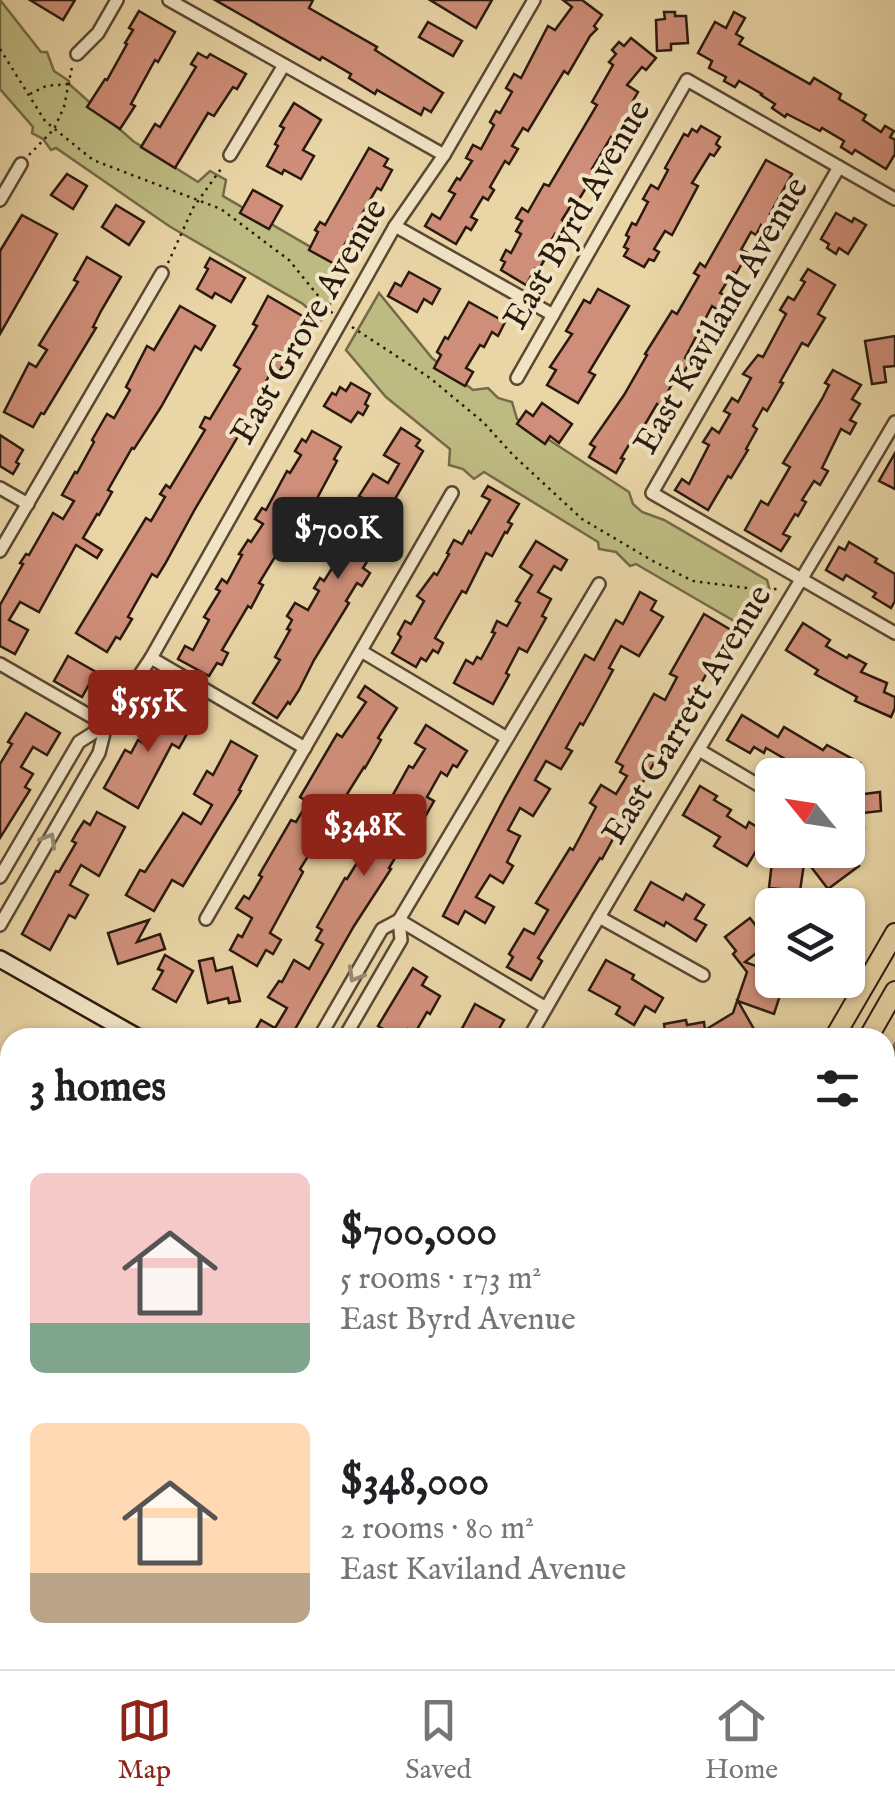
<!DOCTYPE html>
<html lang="en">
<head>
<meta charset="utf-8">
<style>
  :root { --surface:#fff; --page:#f2f2f2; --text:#202124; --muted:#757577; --line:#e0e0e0; --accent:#8f2418 }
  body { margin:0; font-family:"IM FELL English",serif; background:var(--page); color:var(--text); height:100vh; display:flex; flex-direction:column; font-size:38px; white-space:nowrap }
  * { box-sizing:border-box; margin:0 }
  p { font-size:32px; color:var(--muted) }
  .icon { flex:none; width:55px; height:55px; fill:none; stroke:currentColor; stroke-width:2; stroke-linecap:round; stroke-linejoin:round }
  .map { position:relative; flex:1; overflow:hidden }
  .side { position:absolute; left:0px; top:1028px; width:895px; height:642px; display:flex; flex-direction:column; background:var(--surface); border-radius:30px 30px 0 0; box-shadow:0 2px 8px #0004 }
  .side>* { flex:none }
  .needle { width:65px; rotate:300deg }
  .controls { position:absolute; left:755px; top:758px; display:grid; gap:20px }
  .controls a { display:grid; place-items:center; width:110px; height:110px; border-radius:15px; background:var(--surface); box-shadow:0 2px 8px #0004; font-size:50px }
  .price { position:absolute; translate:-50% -85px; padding:0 22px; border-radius:10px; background:var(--accent); color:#fff; font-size:32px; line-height:65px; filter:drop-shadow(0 2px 5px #0008) }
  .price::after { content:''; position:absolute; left:50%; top:60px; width:30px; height:22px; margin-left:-15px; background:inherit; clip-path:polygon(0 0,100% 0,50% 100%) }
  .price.active { background:#222; color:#fff }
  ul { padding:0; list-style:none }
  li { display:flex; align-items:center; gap:30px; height:250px; padding:0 30px }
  li span { display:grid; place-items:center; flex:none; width:280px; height:200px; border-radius:15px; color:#555 }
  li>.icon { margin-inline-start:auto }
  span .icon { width:120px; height:120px; fill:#fffc; stroke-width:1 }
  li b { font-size:42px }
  h2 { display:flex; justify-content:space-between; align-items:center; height:120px; padding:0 30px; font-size:42px }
  .dock { display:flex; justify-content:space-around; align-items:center; height:140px; border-top:2px solid var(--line); background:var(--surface); font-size:28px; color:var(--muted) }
  .dock a { display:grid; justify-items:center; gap:5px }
  .dock .active { color:var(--accent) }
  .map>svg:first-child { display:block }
  .green { fill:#bebb82; stroke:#746a48; stroke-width:2.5 }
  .building { fill:#cf8e79; stroke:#2a190d; stroke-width:2.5 }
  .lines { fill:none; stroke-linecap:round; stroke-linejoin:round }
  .lane-casing { stroke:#5a4833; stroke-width:10 }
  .street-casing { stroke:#5a4833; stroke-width:16 }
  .secondary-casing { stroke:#2a190d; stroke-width:20 }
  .primary-casing { stroke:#2a190d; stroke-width:22 }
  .path { stroke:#2a190d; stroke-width:2.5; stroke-dasharray:2.5 5; stroke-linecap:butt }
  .lane { stroke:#f1e4c5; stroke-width:5 }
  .street { stroke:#f1e4c5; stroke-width:11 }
  .secondary { stroke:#f1e4c5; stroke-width:15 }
  .primary { stroke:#e9d5a6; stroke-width:18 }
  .oneway { stroke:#978972 }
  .labels { text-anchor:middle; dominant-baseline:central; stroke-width:8; stroke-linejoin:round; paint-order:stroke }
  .street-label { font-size:35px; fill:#2a190d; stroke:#f1e4c5 }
</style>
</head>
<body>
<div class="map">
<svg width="895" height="1669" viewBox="0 0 895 1669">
  <rect width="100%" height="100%" fill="#e9d5a6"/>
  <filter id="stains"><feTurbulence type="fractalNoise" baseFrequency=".002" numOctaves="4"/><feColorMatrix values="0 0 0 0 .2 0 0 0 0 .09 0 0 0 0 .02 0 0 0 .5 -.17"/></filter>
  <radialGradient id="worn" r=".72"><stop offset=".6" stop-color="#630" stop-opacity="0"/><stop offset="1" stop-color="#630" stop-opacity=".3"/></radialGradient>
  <g class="green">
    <path d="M0,0L41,52H47L54,71L69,81V84L133,141L198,182L210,171L226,180L223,196L350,270L321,320L303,304L169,226L56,148L51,150L43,139L32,133L33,127L0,89Z"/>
    <path d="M379,293L432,358L473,390L488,388L498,398L512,402L517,419L629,492L633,504L642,512L664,520L767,580L770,591L748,629L636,564L630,566L616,552L599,549L598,542L484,472L474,479L463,469L449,465L450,449L386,397L346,350Z"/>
    <path d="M895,1044V1473L885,1467V1061Z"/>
  </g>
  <g class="building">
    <path d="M30,0H75L63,20Z"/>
    <path d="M215,0H313L309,8L377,47L375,50L443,93L431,112L424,108L421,115L377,90L375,94L349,78L351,74L322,57L320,60Z"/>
    <path d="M430,0H492L476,28Z"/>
    <path d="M563,0H582L602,15L594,26L597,29L590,36L568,74L564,71L528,131L523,128L512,146L518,149L509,164L505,161L490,187L494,190L488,200L483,197L471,217L477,220L471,230L466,227L456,244L425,226L432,214L440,219L455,194L449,191L457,178L460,180L472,161L466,158L473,145L481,149L494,125L490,122L496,111L500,113L512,92L506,88L514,74L521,78L548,26L555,30L572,7Z"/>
    <path d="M139,11L175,32L158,62L155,60L131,104L135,106L120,129L87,107L105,79L107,80L127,44L125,43L133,30L129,28Z"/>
    <path d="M664,12H675V16H686L688,43L671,44V50L657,51L656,20L665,19Z"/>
    <path d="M734,12L745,18L736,34L743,38L739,44L810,84L814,78L841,94L839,99L866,115L863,120L881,132L885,126L894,131L890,137L895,140V154L886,169L855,150L852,154L841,147L844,141L822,128L820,131L787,114L785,117L772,108L775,104L761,95L762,94L739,81L735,87L724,81L726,77L709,68L712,61L698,53L715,22L726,28Z"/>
    <path d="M428,22L462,41L453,56L419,37Z"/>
    <path d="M631,38L656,58L646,70L642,67L627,85L638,92L630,106L635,109L615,139L611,137L592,169L596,172L576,204L573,202L562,220L568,224L560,238L555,234L542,257L545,259L538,271L535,269L526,285L501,270L505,262L501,260L506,250L511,253L521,234L516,231L522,221L516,218L522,208L528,212L544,184L549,186L597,105L592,102L613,65L609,62L616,54L612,50L619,42L624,46Z"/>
    <path d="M198,53L207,58L210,54L246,74L237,89L233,87L214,116L208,113L175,168L141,147L155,124L160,127L196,67L191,64Z"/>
    <path d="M294,103L321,120L303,150L314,156L301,179L284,170L282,174L267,166L278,146L275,144L284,128L280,126Z"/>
    <path d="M701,126L720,137L716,144L720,147L714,156L710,154L692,183L698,186L672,235L665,231L654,249L659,252L654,261L649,259L644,267L624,256L628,249L624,247L629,237L626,235L632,223L636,225L648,202L643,199L651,185L658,189L668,170L665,168L684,134L688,136L692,129L697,132Z"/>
    <path d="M369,148L388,159L384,166L392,170L381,190L377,188L341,251L347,254L340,267L309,250L318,232L315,230L320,222L325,225Z"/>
    <path d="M766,160L792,174L770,214L772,215L765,228L761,225L756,235L751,232L741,250L748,253L736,274L733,272L720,293L726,296L718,310L712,306L685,358L690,361L682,376L678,373L660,406L657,404L644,426L651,430L642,444L633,438L621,458L624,459L616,473L589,457L595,447L590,444L624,395L647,355L645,354L672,311L677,314L699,276L694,273L700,263L705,267Z"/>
    <path d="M67,174L87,186L73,209L51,195Z"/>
    <path d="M253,190L282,206L269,229L240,213Z"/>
    <path d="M116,205L144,222L129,245L102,227Z"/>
    <path d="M836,213L852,222L854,218L866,225L848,254L839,248L836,254L827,248L829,244L821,239Z"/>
    <path d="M22,215L57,234L0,334V251Z"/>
    <path d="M87,257L121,277L101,311L93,327L96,328L44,414L41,413L33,427L4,412L29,363L36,367L47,350L39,345L78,282L74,280Z"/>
    <path d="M210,258L245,278L231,302L215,293L212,298L197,289L208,269L205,267Z"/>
    <path d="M808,269L835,285L818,314L825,318L808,346L802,343L780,382L783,383L767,411L763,408L753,426L757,429L746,449L748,450L731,478L728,476L708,510L675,490L682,479L689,484L709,445L703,442L712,428L719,433L730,414L724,411L732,398L738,402L751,378L743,374L758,355L763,357L786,314L780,310L788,297L794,300L805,282L801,280Z"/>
    <path d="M409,272L440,289L432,304L424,299L417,312L388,296L395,283L401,286Z"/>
    <path d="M598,289L629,306L589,372L595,375L578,403L547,385L556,370L550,367L572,334L566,331L584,300L590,303Z"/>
    <path d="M268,296L304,317L295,331L298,333L284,357L287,359L279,372L273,369L260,392L263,394L195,509L165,564L157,577L152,574L128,617L132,619L120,639L116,637L107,652L76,633L146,518L151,521L165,497L160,494L166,485L170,488L205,430L200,427L205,417L210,419L240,369L234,365L257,326L253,324Z"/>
    <path d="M469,302L505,322L498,336L492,332L484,347L480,345L466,368L473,372L465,386L434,368L441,355L437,352L445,337L448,339Z"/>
    <path d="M180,306L215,326L201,350L195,346L161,407L134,449L132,448L108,490L112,492L99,515L97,514L83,538L102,550L97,558L76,545L39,612L20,602L9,620L28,630L15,654L0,646V605L23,564L20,563L26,554L29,555L53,513L63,519L74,501L62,495L75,472L77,473L94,442L92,440L107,414L114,418L130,390L126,387L147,346L154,350Z"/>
    <path d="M895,336V366L884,367L886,382L872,384L865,341Z"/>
    <path d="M833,370L861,385L852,399L860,404L850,420L856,423L850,434L841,429L822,468L828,471L820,485L814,481L802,500L806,502L798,516L795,514L783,534L790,537L781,551L745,530L761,501L768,505L790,467L783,463L822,399L829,385L825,383Z"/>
    <path d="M351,383L370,394L365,404L368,406L363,415L358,412L351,422L324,406L332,393L336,395L340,387L346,391Z"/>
    <path d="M542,403L572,424L559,443L550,436L545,444L517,424L526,411L533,416Z"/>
    <path d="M401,428L420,440L416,446L423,451L385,516L387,518L383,525L391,530L378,551L375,549L363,568L370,573L362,586L357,583L346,601L349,603L314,660L299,690L290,704L288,702L277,718L253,703L280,660L275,657L290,630L287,629L292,620L287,616L295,603L308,610L319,591L314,588L320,578L324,581L341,554L336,551L343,540L347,542L358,525L352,522L366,500L359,496L373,474L388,483L399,464L384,455Z"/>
    <path d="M312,431L341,447L334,459L337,461L314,504L309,501L259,583L263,585L251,608L248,606L222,650L228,653L222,665L217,663L209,676L178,659L185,646L193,650L209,620L204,617L220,591L216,589L222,579L227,583L242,555L239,554L248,540L251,542L263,524L255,519L262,508L266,510L287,471L290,473L301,455L295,451L302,439L306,442Z"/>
    <path d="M0,435L23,450L16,462L19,464L13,474L0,466Z"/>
    <path d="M895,453V489L879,481Z"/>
    <path d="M488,486L519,504L508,522L512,524L507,533L505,532L492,556L486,553L466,593L462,591L435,638L443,643L438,653L433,650L426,661L421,658L416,667L392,653L401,637L398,634L405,621L411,624L424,601L417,596L434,573L437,575L449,554L447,553L454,540L462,544L469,531L471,533L490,500L482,496Z"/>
    <path d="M536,541L567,560L561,570L554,566L538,592L551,599L542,616L546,618L527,652L519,648L506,673L509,675L493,704L454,683L466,660L473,664L477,657L481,659L495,633L492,632L497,621L507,626L520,603L516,601L532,575L520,567Z"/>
    <path d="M849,542L877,559L875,562L895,574V601L891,608L873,597L876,593L846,575L843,580L826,570L839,547L845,550Z"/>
    <path d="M640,592L656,601L651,610L663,617L639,656L621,646L609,668L613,670L593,707L583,725L580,723L566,748L572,751L561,769L546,761L535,780L550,789L533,816L520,808L508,830L520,836L507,862L513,866L503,883L490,875L476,897L494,907L485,923L465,911L458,924L443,916L504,799L585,655L594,660L616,620L623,624Z"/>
    <path d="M704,614L731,630L685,712L687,714L673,736L670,735L612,836L614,837L602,859L600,858L538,958L542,961L531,980L507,967L513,957L509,954L524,929L534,934L548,910L536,903L570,848L573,850L596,807L590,803L601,785L616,794L627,776L620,772L623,766L616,762L654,694L665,700L677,677L670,674Z"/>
    <path d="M803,623L830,640L826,646L847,658L849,655L866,664L861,672L887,683L884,692L895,697V708L891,717L855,701L857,697L815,674L818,670L786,650Z"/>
    <path d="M68,656L96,672L82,697L54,681Z"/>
    <path d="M365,686L397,708L378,738L381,740L365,768L364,767L300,869L303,872L270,933L281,940L273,954L266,950L257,966L230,950L238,935L242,937L252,918L236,908L244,896L249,899L262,877L259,875L291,820L296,822L308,802L300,797L337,734L342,737L366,702L358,697Z"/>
    <path d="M156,696L192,718L184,730L188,732L179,748L172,744L138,808L104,788L125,750L131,753L138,740L146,745L164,715L150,707Z"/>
    <path d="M26,713L60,733L47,755L33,747L21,767L33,774L25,787L30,790L0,838V764L12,744L8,742Z"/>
    <path d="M742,715L778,737L784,727L823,750L827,745L860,763L852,775H815L805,768L801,775H796L781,766L785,759L766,748L764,753L754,747L750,753L727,740Z"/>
    <path d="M426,725L467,751L457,767L453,765L447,776L441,772L427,797L434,801L426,815L416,831L408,827L391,856L395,858L389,868L391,869L354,926L290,1038H251L261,1020L275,1028L287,1008L268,997L279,981L282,982L294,960L309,969L323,944L316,940L322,930L317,927L345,878L347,879L378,829L375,827L409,766L413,768L425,749L415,743Z"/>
    <path d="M231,741L257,756L239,790L241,791L183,886L172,880L154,911L126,895L140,870L145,872L183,813L201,824L212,805L194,794L207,771L213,775Z"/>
    <path d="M700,786L717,796L714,800L731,810L727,816L746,828L749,822L767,833L747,866L714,846L720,837L683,815Z"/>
    <path d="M880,792L881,811L862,813L864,828L848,829V796Z"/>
    <path d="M97,812L125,827L99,876L81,865L70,885L88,895L75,918L69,915L50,950L22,934L56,871L59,872L76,843L72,841L77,832L84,821L90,825Z"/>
    <path d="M818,850H847L859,866L828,889L805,859Z"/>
    <path d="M773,853L805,857L800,891L769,888Z"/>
    <path d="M651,882L683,900L686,894L704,905L695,919L706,925L696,941L666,922L664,926L635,910Z"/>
    <path d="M750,918L769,943L745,962L772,972V980H785L774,1014L738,1001L759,1038H666L664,1024L686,1020L687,1025L704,1022L705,1030L733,1013L747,972L733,954L736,951L725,937Z"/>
    <path d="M149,920L137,942L160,934L165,949L118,964L108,933Z"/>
    <path d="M165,955L193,971L176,1002L153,989L163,971L158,969Z"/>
    <path d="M213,958L216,971L232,967L240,1001L229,1003L228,998L208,1003L199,961Z"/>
    <path d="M606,960L634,975L632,979L663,998L655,1012L645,1006L634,1025L616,1014L620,1007L589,990Z"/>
    <path d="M413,968L427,977L422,985L440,996L430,1014L427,1012L415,1033L408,1029L403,1038H399L378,1026Z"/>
    <path d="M475,1004L504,1020L494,1038H457Z"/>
    <path d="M10,1091V1147L0,1163V1109Z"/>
    <path d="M0,1275L10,1281V1327L0,1320Z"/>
    <path d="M0,1381L10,1387V1411L0,1430Z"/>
  </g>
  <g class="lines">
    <defs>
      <path id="lane" d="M885,1483L895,1488"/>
      <g id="street">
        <path d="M169,0L444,155"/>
        <path d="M77,54L98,33L117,0"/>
        <path d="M230,155L284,65"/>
        <path d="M839,167L652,493L895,633"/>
        <path d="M0,200L21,164"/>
        <path d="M395,226L553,315"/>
        <path d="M517,378L687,80L895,199"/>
        <path d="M0,488L28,504"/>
        <path d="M0,551L162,273"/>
        <path d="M361,651L507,738"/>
        <path d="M151,658L305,748"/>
        <path d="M0,664L106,725L151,658L395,226L444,155L534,0"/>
        <path d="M699,750L772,793"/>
        <path d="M0,877L79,742L106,725L99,753L0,925"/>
        <path d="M599,917L703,975"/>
        <path d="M206,919L452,493"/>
        <path d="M399,920L546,1008"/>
        <path d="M319,1038L382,929L399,920L599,584"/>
        <path d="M344,1038L401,940L399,920"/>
        <path d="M529,1038C647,830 774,628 895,422"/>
        <path d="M0,1228L10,1211"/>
        <path d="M0,1340L10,1347"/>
        <path d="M0,1659L10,1641"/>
      </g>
      <path id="secondary" d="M0,959L139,1038"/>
      <g id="primary">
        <path d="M834,1038L895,933"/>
        <path d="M868,1038L895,991"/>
        <path d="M466,1669L471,1660"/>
        <path d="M500,1669L505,1660"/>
      </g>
    </defs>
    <use href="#lane" class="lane-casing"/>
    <use href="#street" class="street-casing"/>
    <use href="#secondary" class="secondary-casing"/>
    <use href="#primary" class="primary-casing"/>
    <g class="path">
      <path d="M0,49L45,121L93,160L221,209L289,260L333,314"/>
      <path d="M30,94L46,86L68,84"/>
      <path d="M29,155L54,129L64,107L72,67"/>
      <path d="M168,263L193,208L223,166"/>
      <path d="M352,327L430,378L483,422L513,455L582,519L653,561L693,581L770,591L781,587"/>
    </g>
    <use href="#lane" class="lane"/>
    <use href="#street" class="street"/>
    <use href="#secondary" class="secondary"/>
    <use href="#primary" class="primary"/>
  </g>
  <defs><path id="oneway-chevron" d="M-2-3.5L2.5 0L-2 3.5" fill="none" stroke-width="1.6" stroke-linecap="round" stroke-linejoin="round" transform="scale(2.5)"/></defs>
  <g class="oneway">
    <use href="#oneway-chevron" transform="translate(49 840) rotate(-60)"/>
    <use href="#oneway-chevron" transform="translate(355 975) rotate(120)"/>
  </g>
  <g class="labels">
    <g class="street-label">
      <text transform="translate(578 215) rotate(-60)">East Byrd Avenue</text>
      <text transform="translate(722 316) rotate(-60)">East Kaviland Avenue</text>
      <text transform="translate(310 322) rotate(-60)">East Grove Avenue</text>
      <text transform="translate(688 715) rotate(-59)">East Garrett Avenue</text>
    </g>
  </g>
  <rect width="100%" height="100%" filter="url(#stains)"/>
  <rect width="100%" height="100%" fill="url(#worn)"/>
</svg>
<div class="controls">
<a><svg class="needle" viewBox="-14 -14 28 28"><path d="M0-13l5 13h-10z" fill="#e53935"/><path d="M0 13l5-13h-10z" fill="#757577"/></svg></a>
<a><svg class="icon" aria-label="layers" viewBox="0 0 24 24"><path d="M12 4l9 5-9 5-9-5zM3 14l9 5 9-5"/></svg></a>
</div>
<b class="price active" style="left:338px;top:582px">$700K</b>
<b class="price" style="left:148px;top:755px">$555K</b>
<b class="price" style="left:364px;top:879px">$348K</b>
<section class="side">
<h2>3 homes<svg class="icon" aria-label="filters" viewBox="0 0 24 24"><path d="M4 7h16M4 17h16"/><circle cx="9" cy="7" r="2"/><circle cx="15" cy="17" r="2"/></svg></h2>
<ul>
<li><span style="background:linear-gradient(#f6c9c9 75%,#7fa58c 0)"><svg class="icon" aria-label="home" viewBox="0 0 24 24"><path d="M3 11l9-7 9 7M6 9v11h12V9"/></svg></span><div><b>$700,000</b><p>5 rooms · 173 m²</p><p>East Byrd Avenue</p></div></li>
<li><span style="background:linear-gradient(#ffd9b3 75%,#b9a48a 0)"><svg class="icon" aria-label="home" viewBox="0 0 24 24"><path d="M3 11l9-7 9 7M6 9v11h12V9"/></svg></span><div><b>$348,000</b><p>2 rooms · 80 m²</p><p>East Kaviland Avenue</p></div></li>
</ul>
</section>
</div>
<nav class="dock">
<a class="active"><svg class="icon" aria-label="map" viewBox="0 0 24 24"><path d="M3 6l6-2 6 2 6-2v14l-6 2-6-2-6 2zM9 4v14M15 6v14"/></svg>Map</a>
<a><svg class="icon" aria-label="saved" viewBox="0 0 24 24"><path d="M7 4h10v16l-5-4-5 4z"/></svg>Saved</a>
<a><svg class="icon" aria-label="home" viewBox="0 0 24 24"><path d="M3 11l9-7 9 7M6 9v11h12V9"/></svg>Home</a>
</nav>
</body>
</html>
